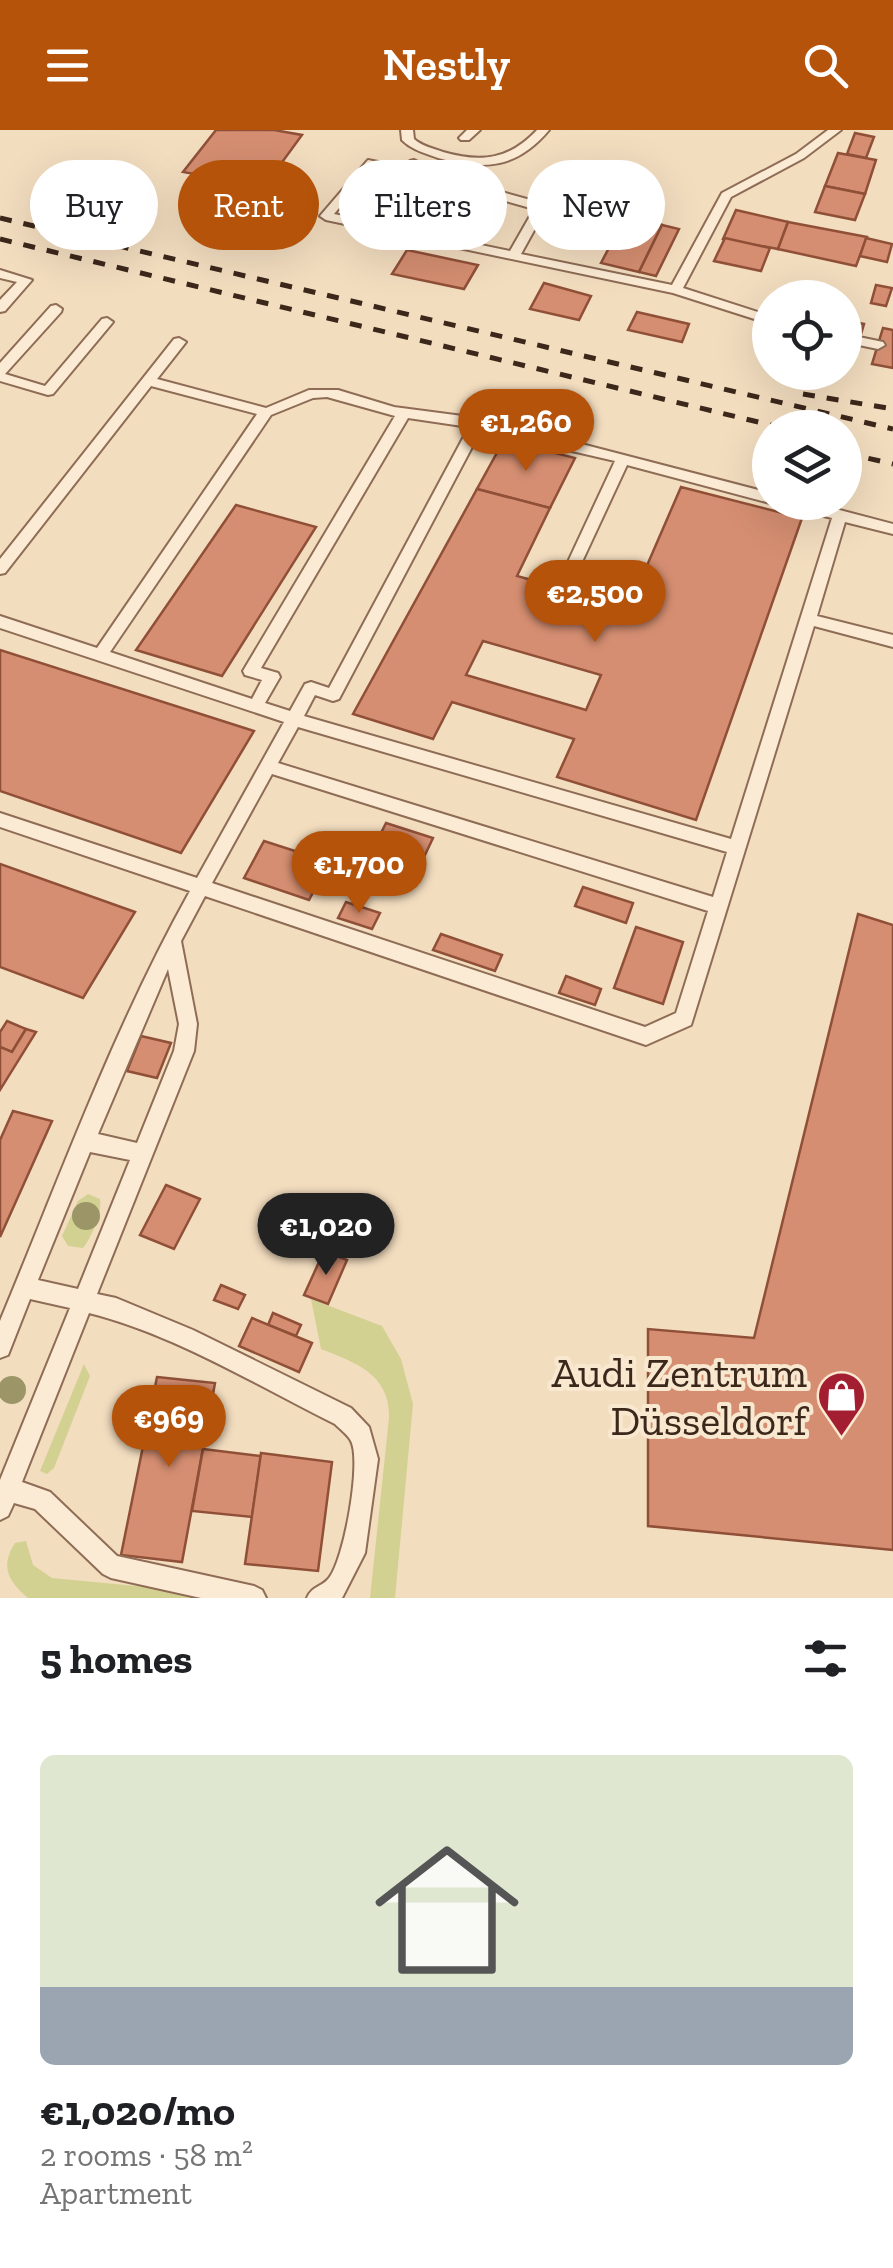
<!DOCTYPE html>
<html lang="en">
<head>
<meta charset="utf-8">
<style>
  :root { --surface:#fff; --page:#f6f6f6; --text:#202124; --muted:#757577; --accent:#b45309 }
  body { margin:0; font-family:"Zilla Slab",serif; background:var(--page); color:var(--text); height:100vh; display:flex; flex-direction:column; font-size:38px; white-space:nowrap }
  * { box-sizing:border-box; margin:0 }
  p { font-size:32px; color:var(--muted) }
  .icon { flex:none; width:55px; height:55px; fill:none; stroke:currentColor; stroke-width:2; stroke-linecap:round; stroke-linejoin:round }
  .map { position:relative; height:1468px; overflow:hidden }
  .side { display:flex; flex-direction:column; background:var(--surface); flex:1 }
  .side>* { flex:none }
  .guide { position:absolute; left:30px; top:30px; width:835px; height:90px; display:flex; gap:20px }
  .tools { position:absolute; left:752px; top:150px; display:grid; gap:20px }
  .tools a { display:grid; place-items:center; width:110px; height:110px; border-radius:50%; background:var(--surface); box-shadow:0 10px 40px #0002; font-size:50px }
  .price { position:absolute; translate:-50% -85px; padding:0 22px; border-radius:35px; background:var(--accent); color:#fff; font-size:32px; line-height:65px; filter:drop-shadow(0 2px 5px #0008) }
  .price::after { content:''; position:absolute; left:50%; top:60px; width:30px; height:22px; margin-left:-15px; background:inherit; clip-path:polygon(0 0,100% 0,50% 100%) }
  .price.selected { background:#222; color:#fff }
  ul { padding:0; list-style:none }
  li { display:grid; align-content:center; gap:20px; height:530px; padding:0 40px }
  li span { display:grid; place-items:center; height:310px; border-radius:15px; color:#555 }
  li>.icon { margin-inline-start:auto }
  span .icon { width:180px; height:180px; fill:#fffc; stroke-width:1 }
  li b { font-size:42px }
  h2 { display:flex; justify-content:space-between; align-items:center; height:120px; padding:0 40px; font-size:42px }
  .pill { padding:0 35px; border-radius:45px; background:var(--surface); box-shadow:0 10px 40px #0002; font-size:35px; line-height:90px }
  .pill.selected { background:var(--accent); color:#fff }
  header { display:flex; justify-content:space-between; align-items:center; height:130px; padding:0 40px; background:var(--accent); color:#fff; font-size:45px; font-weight:600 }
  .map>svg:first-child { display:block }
  .green { fill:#d2d192 }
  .building { fill:#d58e71; stroke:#905038; stroke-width:2.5; fill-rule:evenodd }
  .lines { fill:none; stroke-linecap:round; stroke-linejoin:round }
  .service-casing { stroke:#8e6c55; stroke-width:4 }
  .service { fill:#fcebd4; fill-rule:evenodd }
  .rail { stroke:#3c271b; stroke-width:5; stroke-dasharray:12 12; stroke-linecap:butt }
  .tree { fill:#9b9568 }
  .labels { text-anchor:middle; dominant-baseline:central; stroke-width:8; stroke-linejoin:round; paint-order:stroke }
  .near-poi-label { font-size:42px; fill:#3c271b; stroke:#f9e8d0; text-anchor:end }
</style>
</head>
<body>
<header><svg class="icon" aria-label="menu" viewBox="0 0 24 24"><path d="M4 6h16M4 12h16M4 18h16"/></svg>Nestly<svg class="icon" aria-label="search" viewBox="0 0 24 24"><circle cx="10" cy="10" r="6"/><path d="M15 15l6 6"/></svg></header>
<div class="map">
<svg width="893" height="1468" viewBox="0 0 893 1468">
  <rect width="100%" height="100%" fill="#f3ddbf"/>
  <g class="green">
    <path d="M88,1064L100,1069C102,1084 92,1106 83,1118L68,1116L62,1106L78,1071Z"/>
    <path d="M311,1169L382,1196L401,1229L413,1274L395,1468H370L389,1288C390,1244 356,1233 321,1219Z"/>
    <path d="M84,1234L90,1246L54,1338L47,1344L40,1341Z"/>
    <path d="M26,1411L33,1435L52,1448L178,1460L213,1468H28C8,1451 0,1436 15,1413Z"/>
  </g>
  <g class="building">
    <path d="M216,0H274L302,5L264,57L183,42Z"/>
    <path d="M855,3L874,7L866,28L847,24Z"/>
    <path d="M838,23L876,30L865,64L825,56Z"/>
    <path d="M575,56L635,68L628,81L567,69Z"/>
    <path d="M825,56L865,64L855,90L815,82Z"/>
    <path d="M736,80L788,92L778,119L723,109Z"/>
    <path d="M625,87L662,95L639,142L601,133Z"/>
    <path d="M788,92L867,107L856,136L778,119Z"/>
    <path d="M662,95L679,99L656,146L639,142Z"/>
    <path d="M725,108L770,118L761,141L714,131Z"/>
    <path d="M866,108L892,114L887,132L860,126Z"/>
    <path d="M407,120L478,135L464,159L392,144Z"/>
    <path d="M544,153L591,166L579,190L530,179Z"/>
    <path d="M876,155L892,158L886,176L871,173Z"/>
    <path d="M637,182L689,194L682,212L628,200Z"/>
    <path d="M845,190L864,194L853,231L845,229Z"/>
    <path d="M883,198L893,200V238L872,234Z"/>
    <path d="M504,310L575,328L550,378L477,359Z"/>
    <path d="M681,357L802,388L696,690L557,647L574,609L452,572L433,609L353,584L477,359L550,378L517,446L629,477ZM483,511L601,545L586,580L466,545Z"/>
    <path d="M236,375L316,397L222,546L136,520Z"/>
    <path d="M0,520L254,601L181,723L0,661Z"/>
    <path d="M386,693L433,708L424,727L377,711Z"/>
    <path d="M264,711L329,732L309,770L244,748Z"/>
    <path d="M0,734L135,782L83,868L0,837Z"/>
    <path d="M583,757L633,773L626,793L575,776Z"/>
    <path d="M346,772L380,783L372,799L338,788Z"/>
    <path d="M858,784L893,795V1420L648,1396V1199L754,1208Z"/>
    <path d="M636,797L683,812L663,874L614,858Z"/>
    <path d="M441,804L502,825L495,841L433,820Z"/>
    <path d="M566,846L601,859L595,875L559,863Z"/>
    <path d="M7,891L26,899L12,922L0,917V902Z"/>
    <path d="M26,899L36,902L0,960V917L12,922Z"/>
    <path d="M141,906L171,913L157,948L127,941Z"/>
    <path d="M13,981L52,991L0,1107V1010Z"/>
    <path d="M166,1055L200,1069L174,1119L140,1105Z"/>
    <path d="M324,1121L347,1130L328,1174L304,1165Z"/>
    <path d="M221,1155L245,1165L238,1179L214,1170Z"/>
    <path d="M273,1183L301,1195L296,1206L268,1195Z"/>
    <path d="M252,1188L312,1213L299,1242L239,1216Z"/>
    <path d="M157,1247L215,1253L182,1432L121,1425Z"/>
    <path d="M203,1319L261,1326L252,1387L192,1381Z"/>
    <path d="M261,1323L332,1332L318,1441L245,1434Z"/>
  </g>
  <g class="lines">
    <defs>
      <g id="service">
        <path d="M401,0H413L414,9C422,16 432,18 443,22C481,33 509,30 537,0H549C517,38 485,41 438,28C425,23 412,20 402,10Z"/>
        <path d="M467,0H480L469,10H461L459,8Z"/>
        <path d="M828,0H841L804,28L731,67L683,158L770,186V194L673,163L326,90L320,86L368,30L378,32L334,84L359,89L410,31L414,30L420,33L415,38L545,74L547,77L521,124L672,155L722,63L796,24ZM410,44L534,79L510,121L370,92Z"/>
        <path d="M0,140L32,150L5,181L0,182V170L17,152L0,148Z"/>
        <path d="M56,175L62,179L61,182L5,244L45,256L102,189L107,188L113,192L53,264L48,265L0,251V233L51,176Z"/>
        <path d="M859,207L883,212L885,215L878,219L854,214L852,211Z"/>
        <path d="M179,208L186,212L157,249L266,278L309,260H338L394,277L478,288L543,304L770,363V373L627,335L581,434L574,439L567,434L615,331L481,300L339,569L333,571L315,565L304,586L731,709L832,388L782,376L780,372H809L893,394V404L845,392L817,486L893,505V517L814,496L691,895L646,915L205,766L181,811L197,894L194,921L97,1164L116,1168L193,1200L351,1278L369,1297L378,1329L365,1423L342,1468H307C312,1456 322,1457 329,1448C344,1430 362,1331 351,1311C348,1305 340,1299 335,1294C257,1255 173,1204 89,1183L22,1352L50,1362L117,1426L254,1456L262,1460L266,1468H201L111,1448L103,1444L35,1379L14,1373L8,1386L0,1390V1350L70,1178L30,1169L8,1225L0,1228V1191C60,1047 114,897 190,761L0,697V683L197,748L284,592L0,498V486L97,518L257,284L151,256L5,443L0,444V429L174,209ZM327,267L395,286L243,541L245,545L262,550L252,569L110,522L271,285L313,268ZM408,288L469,297L329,558L311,552L305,554L290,581L265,573L280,547L278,543L261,538ZM298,597L727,722L713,767L278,633ZM272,644L708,781L676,883L645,897L212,753ZM168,839L179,894L174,921L137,1013L98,1004ZM90,1022L130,1030L78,1159L38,1150Z"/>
      </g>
    </defs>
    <use href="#service" class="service-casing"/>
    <use href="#service" class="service"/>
    <g class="rail">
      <path d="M0,88L893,299"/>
      <path d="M0,109L783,298"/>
      <path d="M803,264L893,279"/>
      <path d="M845,323L893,334"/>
    </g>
  </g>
  <g class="tree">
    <circle cx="86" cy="1086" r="14"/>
    <circle cx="12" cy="1260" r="14"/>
  </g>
  <defs>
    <symbol id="shop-pin" viewBox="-11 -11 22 30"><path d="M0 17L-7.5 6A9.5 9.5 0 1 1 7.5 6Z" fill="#a41e31" stroke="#f9e8d0"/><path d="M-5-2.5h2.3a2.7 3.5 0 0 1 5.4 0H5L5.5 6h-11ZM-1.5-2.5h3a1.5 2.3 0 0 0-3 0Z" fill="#fff"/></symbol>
  </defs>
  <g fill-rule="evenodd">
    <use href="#shop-pin" x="814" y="1238" width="55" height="75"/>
  </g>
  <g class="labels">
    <g class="near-poi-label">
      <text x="807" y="1242">Audi Zentrum<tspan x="807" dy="48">Düsseldorf</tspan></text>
    </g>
  </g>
</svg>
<div class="tools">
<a><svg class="icon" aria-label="locate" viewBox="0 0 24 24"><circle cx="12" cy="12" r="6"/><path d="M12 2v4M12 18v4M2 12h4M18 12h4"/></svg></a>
<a><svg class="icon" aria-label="layers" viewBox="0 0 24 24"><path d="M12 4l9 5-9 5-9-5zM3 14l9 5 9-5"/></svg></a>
</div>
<b class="price" style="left:526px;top:344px">€1,260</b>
<b class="price" style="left:595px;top:515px">€2,500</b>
<b class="price" style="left:359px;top:786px">€1,700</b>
<b class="price selected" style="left:326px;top:1148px">€1,020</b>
<b class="price" style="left:169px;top:1340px">€969</b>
<div class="guide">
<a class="pill">Buy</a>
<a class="pill selected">Rent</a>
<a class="pill">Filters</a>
<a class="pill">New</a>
</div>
</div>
<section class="side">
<h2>5 homes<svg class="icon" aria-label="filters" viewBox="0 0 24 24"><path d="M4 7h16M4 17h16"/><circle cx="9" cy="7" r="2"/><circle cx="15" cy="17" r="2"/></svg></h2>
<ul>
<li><span style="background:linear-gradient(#dfe7d0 75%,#9aa5b1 0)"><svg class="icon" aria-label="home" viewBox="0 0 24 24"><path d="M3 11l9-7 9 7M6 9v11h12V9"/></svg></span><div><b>€1,020/mo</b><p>2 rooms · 58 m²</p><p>Apartment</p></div></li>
</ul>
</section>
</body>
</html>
